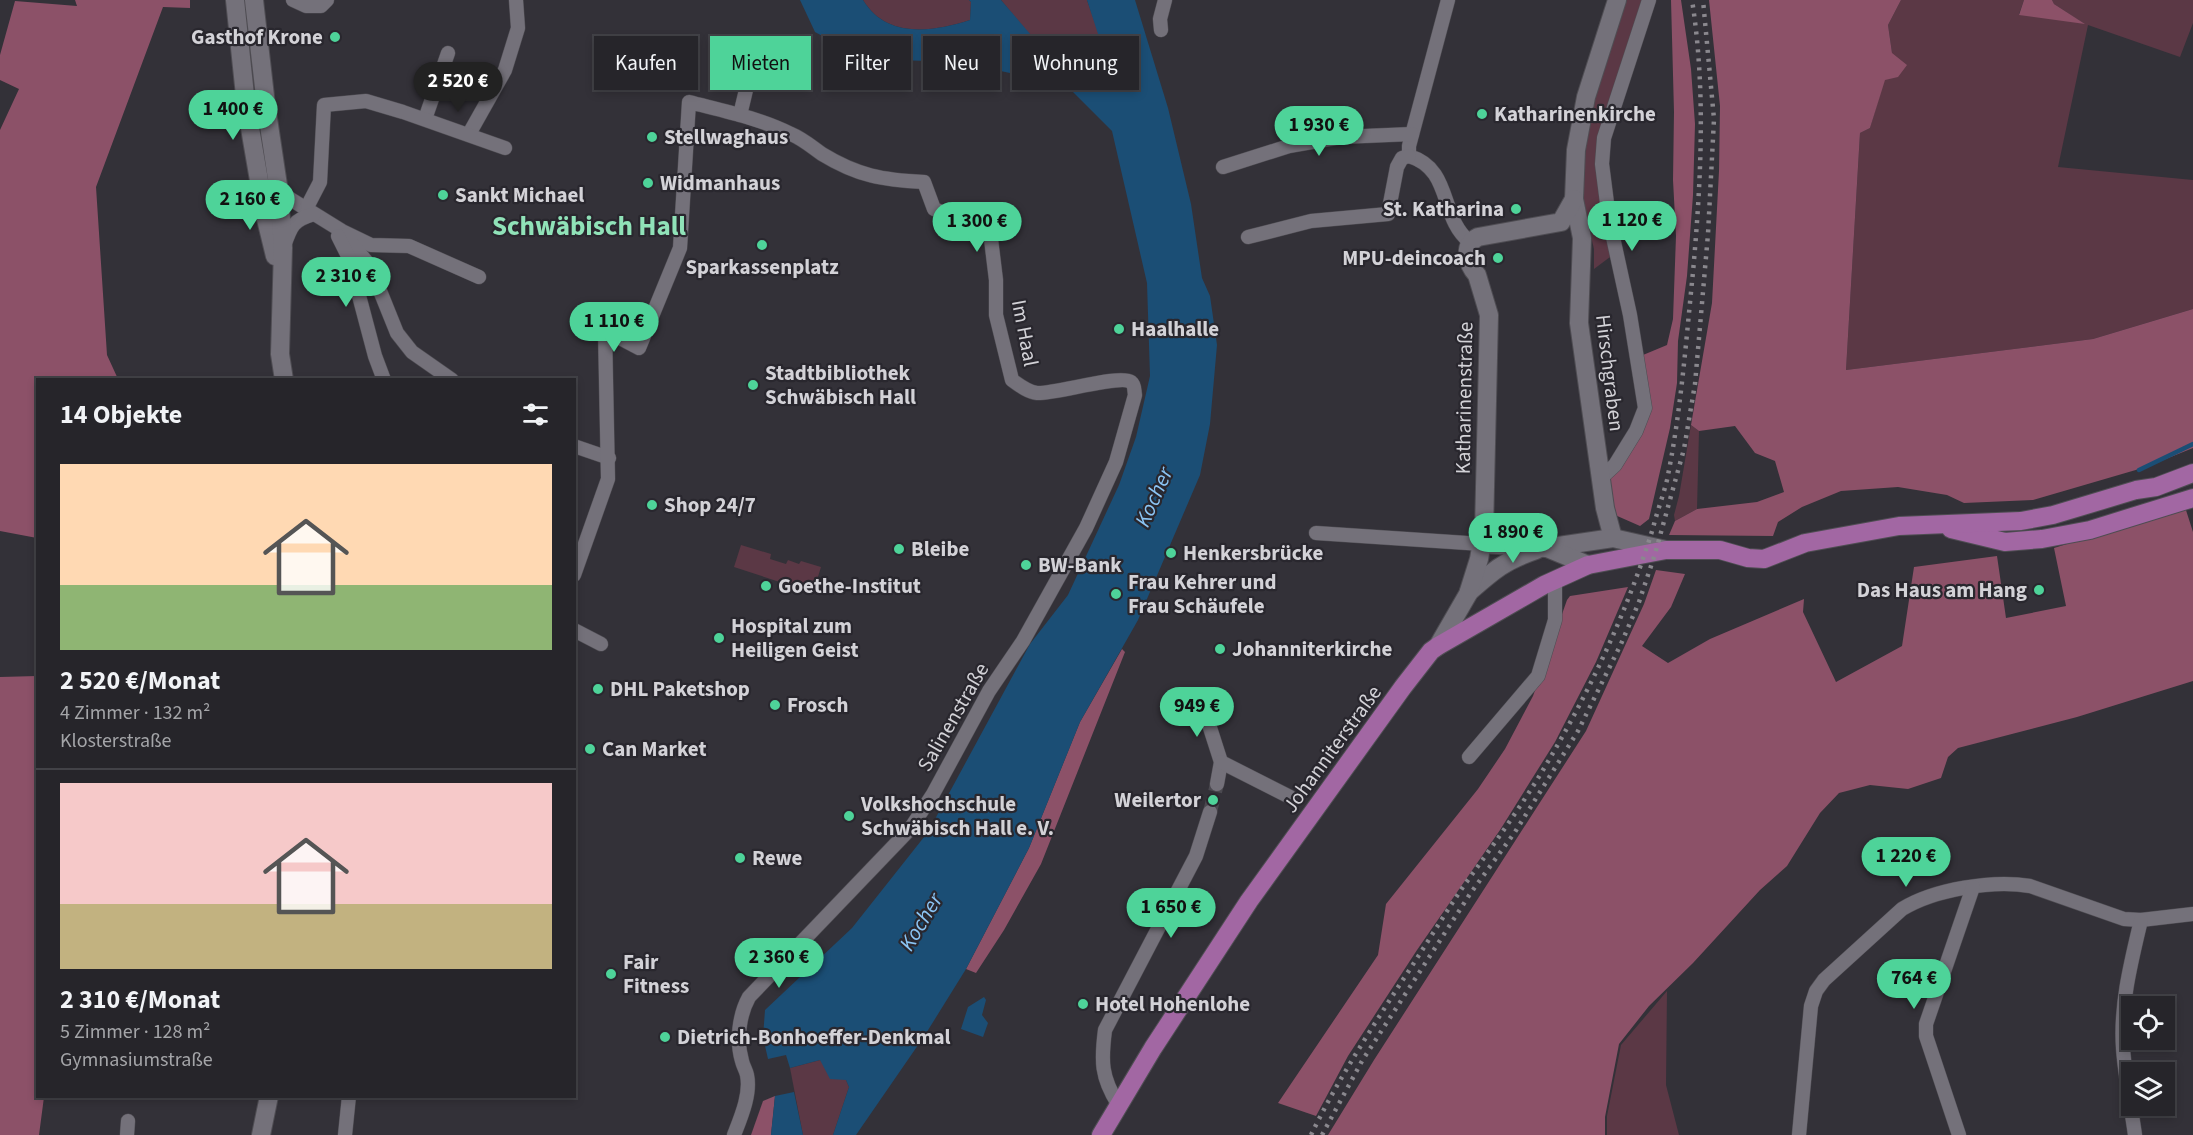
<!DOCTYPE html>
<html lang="de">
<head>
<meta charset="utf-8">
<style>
  :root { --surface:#26252a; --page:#323136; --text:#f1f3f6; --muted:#a4a5a8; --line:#424247; --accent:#4ed399 }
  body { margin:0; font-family:"Source Sans 3",sans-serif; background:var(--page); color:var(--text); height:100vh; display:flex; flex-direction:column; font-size:22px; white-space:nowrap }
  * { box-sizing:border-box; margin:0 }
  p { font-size:20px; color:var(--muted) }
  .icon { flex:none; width:33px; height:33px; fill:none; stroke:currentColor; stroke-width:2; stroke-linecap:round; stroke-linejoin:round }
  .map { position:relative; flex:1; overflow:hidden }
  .side { position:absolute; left:36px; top:378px; width:540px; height:720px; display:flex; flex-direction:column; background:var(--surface); border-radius:0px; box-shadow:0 3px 9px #0003,0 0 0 2px var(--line) }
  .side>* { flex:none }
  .banner { position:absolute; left:594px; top:36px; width:570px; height:54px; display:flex; gap:12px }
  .controls { position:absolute; left:2121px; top:996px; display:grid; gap:12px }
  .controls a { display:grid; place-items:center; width:54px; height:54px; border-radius:0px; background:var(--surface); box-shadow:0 3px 9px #0003,0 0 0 2px var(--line); font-size:30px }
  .price { position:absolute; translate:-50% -51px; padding:0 14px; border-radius:21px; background:var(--accent); color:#111; font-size:20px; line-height:39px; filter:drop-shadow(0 2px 3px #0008) }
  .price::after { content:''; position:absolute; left:50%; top:36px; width:18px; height:14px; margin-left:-9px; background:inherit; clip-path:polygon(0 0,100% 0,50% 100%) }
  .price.current { background:#222; color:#fff }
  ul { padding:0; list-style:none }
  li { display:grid; align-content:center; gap:12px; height:318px; padding:0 24px }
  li+li { border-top:2px solid var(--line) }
  li span { display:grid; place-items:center; height:186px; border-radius:0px; color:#555 }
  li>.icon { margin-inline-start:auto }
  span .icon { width:108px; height:108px; fill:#fffc; stroke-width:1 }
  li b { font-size:26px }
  h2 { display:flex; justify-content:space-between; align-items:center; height:72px; padding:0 24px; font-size:26px }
  .chip { padding:0 21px; border-radius:0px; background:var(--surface); box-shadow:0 3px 9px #0003,0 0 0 2px var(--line); font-size:21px; line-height:54px }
  .chip.current { background:var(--accent); color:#111 }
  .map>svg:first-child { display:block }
  .green { fill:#5b3845 }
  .forest { fill:#8c5168 }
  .water { fill:#1b4e75 }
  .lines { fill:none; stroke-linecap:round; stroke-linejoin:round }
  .stream { stroke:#1b4e75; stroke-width:4.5 }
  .minor-tunnel { stroke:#4b4950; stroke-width:14; stroke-dasharray:14 7; stroke-linecap:butt }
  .minor-casing { stroke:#4f4d53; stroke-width:15 }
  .tertiary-casing { stroke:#4f4d53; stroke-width:20 }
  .secondary-casing { stroke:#4f4d53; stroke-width:20 }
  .primary-casing { stroke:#4f4d53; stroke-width:20 }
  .minor { stroke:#74717a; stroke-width:14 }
  .tertiary { stroke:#74717a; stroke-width:18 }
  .secondary { stroke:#74717a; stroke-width:18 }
  .primary { stroke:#a267a3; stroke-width:18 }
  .rail { stroke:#8a888e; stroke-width:4.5; stroke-dasharray:3 6; stroke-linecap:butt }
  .poi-dot { fill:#4ed399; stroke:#29272e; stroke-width:2 }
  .labels { text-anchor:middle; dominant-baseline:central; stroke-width:4.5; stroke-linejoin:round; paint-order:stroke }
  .poi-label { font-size:21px; font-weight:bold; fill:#d3d2d7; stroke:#29272e; text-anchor:start }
  .street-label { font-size:21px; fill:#d3d2d7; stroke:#29272e }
  .water-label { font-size:22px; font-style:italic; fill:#8bc5f5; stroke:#29272e }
  .district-label { font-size:27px; font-weight:bold; fill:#90e2b8; stroke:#29272e }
</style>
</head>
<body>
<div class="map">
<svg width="2193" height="1135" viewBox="0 0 2193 1135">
  <rect width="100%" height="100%" fill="#333138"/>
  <g class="green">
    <path d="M863,0H969L971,2L970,20C932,32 887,39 863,0Z"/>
    <path d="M1001,0H1087L1099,34L1030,35Z"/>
    <path d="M1624,0H1643L1603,118L1599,140L1604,220L1610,257L1594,269V249L1580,191V163L1594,91Z"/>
    <path d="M1901,0H2024L2019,14L2083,23L2054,4L2052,0H2193V23L2180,57L2088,25L2058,167L2193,180V309L2093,339L1846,370L1860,133L1870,128L1892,53L1888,25Z"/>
    <path d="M1691,425L1699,431L1697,509L1675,521L1674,515L1679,496Z"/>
    <path d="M741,545L771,554L770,559L786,564L788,560L799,564L801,561L821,567L813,593L734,567Z"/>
    <path d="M1667,991L1666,1085L1679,1135H1607V1116L1621,1045Z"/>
    <path d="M820,1060L846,1080L849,1087L833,1135H803L790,1068Z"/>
  </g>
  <g class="forest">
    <path d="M75,0H190V8L163,7L96,187L107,355L118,379L38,380L37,538L0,531V130L19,89L0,80V55L15,1L77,6Z"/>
    <path d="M1671,0H1681L1691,69L1695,124L1693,195L1687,276L1678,341L1677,383L1670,428L1649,519L1640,526L1615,515L1606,482L1641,428L1643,355L1667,345L1673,319L1676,236L1673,180L1674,112Z"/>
    <path d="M1709,0H1901L1888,25L1892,53L1907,65L1898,77L1885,80L1870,128L1860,133L1846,370L2093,339L2193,309V448L2146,467L2033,500L1964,503L1947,495L1898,487L1841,491L1802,507L1778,522L1773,536L1669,535L1675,521L1697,509L1757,502L1784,492L1775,461L1755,453L1735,426L1699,431L1691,425L1712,303L1719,171L1720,106Z"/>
    <path d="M2024,0H2052L2054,4L2085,24L2019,15Z"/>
    <path d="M2185,507L2193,532V681L2077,717L1958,748L1948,757L1941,778L1908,789L1870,785L1839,793L1820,813L1787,866L1760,890L1693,963L1649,1006L1619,1044L1605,1117V1135H1328L1374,1060L1586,731L1644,604L1656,570L1685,574L1671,607L1642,646L1668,663L1710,639L1804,599L1803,612L1836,682L1902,646L1914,567L1997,556L2006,618L2066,606L2054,548Z"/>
    <path d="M1628,587L1596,662L1555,742L1500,830L1417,950L1348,1056L1316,1116L1278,1103L1378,955L1386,904L1478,789L1505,749L1533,696L1567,600L1570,596Z"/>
    <path d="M1122,649L1125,652L1041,864L1004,930L976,973L966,969L1029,848L1080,722Z"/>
    <path d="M37,676L38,1096L44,1097L39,1135H0V677Z"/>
    <path d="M775,1096L771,1135H751L763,1101Z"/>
  </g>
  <g class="water">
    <path d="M800,0H863C887,39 932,32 970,20L971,2L969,0H1001L1031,35L1098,34L1087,0H1135L1168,108L1191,204L1202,278L1210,296L1217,345L1210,424L1200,475L1138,620L1080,722L1029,848L966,969L925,1035L856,1135H833L849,1087L846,1080L830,1079L820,1060L790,1068L786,1055L768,1059L763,1037L765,1010L852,928L928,832L1030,644L1068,595L1119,485L1136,437L1150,376L1147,283L1112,131L1066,85L959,62L865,59L815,32Z"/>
    <path d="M984,997L986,1000L982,1015L988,1023L983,1037L961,1029L968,1007Z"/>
    <path d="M794,1092L803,1135H771L775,1096Z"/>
  </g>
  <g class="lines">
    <path class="stream" d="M2139,470L2193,444"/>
    <path class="minor-tunnel" d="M1210,812L1217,784"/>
    <defs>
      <g id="minor">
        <path d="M293,0L306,6H321L327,0"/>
        <path d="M1161,30L1160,19L1165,0"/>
        <path d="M740,115L751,69V46"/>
        <path d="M425,119L448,53"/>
        <path d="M469,134L505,70L518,28L516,0"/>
        <path d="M1409,156V146L1448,0"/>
        <path d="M1409,156C1453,169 1439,218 1470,242"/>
        <path d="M1223,167L1289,146L1341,137L1412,134"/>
        <path d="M279,192L342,231L371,245L409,246L479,277"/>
        <path d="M306,209L320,182L324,105L366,101L403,112L505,148"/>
        <path d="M345,235L370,266L397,333L412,352L452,380"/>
        <path d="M338,236L349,258L375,356L384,380"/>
        <path d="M1248,237L1311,221L1388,214L1397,167L1402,158L1409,156"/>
        <path d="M284,246C291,226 293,220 314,214"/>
        <path d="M574,446L609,458"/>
        <path d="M1601,478L1615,465L1636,431L1645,408L1630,315L1609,219L1602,164L1604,138L1649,0"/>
        <path d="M1316,533L1482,544"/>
        <path d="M574,575L608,479L605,330L639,348L680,248L689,102C724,111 759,118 791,134C803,139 812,147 822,154C858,176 883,180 924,182L934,209L990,231L996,280V315L1012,380C1019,385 1028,392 1037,393C1056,394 1120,374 1131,382C1135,385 1134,390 1135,395L1116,462L1086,528L1023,641L989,691L933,794L910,829L749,997C739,1015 736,1041 742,1061C743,1066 746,1070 747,1075C751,1094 741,1117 734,1135"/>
        <path d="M574,630L601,644"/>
        <path d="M1203,706L1221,762L1217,784"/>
        <path d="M1469,757L1538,676L1555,620V579"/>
        <path d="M1221,762L1290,797"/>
        <path d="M1118,1104C1101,1077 1101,1061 1105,1030L1196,856L1210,812"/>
        <path d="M127,1135L128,1121"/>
        <path d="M345,1135L349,1096"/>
        <path d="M1799,1135L1811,1006L1816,991L1824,980L1902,909C1935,889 1992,880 2030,886L2124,919L2141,920L2193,914"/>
        <path d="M1959,1135L1926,1036V1024L1973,887"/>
        <path d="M2135,1135C2131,1106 2125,1077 2123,1048C2120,1005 2131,962 2141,920"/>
      </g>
      <g id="tertiary">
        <path d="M1613,538L1605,508L1579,323L1582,238L1574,199L1576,150L1586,97L1617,0"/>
        <path d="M1482,544L1545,548L1613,538L1666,550"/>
        <path d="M1547,548L1588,565"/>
        <path d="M1469,592C1494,570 1504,561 1536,550"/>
        <path d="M1438,646L1468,594L1479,559L1484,530L1489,315L1477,275C1467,264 1462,245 1478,237L1561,222L1574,199"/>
      </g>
      <g id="secondary">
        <path d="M235,0L246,105L265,215L275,256"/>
        <path d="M254,0L266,105L279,192L283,248L280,354L284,380"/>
        <path d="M261,1135L269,1096"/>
      </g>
      <g id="primary">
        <path d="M1951,529L2005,542L2042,539L2090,530L2193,498"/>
        <path d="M1101,1135L1153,1048L1249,901L1403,687L1431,651L1438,646L1544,585L1588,565L1666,550H1720L1748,558L1764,559L1805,543L1899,526L2021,521L2053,515L2136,490L2156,487L2193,473"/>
      </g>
    </defs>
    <use href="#minor" class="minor-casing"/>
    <use href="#tertiary" class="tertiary-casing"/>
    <use href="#secondary" class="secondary-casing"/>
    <use href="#primary" class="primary-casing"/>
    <use href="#minor" class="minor"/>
    <use href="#tertiary" class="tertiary"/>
    <use href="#secondary" class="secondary"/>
    <use href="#primary" class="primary"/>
    <g class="rail">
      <path d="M1311,1135C1337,1081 1370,1031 1402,981C1423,950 1442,918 1463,887C1491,848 1519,810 1543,770C1589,693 1627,613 1653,528C1657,512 1663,496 1667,480C1681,412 1686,341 1693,272C1701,181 1706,90 1692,0"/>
      <path d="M1322,1135L1362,1061L1470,894L1515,832L1578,731L1621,644L1639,602L1655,554L1684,449L1695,384L1708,234L1714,119L1703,0"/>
    </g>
  </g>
  <g class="poi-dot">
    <circle cx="335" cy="37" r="6"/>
    <circle cx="1482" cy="114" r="6"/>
    <circle cx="652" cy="137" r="6"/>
    <circle cx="648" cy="183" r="6"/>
    <circle cx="443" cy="195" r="6"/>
    <circle cx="1516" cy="209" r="6"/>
    <circle cx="762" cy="245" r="6"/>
    <circle cx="1498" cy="258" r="6"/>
    <circle cx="1119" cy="329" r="6"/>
    <circle cx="753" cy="385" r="6"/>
    <circle cx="652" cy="505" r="6"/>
    <circle cx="899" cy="549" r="6"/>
    <circle cx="1171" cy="553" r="6"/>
    <circle cx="1026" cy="565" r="6"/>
    <circle cx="766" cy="586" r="6"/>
    <circle cx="2039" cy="590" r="6"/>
    <circle cx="1116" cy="594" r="6"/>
    <circle cx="719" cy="638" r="6"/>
    <circle cx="1220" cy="649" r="6"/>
    <circle cx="598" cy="689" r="6"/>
    <circle cx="775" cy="705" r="6"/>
    <circle cx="590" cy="749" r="6"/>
    <circle cx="1213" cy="800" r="6"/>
    <circle cx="849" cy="816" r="6"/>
    <circle cx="740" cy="858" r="6"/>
    <circle cx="611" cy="974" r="6"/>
    <circle cx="1083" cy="1004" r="6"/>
    <circle cx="665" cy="1037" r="6"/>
  </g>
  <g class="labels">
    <g class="poi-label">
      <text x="323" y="37" text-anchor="end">Gasthof Krone</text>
      <text x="1494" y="114">Katharinenkirche</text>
      <text x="664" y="137">Stellwaghaus</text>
      <text x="660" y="183">Widmanhaus</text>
      <text x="455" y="195">Sankt Michael</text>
      <text x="1504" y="209" text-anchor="end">St. Katharina</text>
      <text x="1486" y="258" text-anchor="end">MPU-deincoach</text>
      <text x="762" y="267" text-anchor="middle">Sparkassenplatz</text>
      <text x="1131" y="329">Haalhalle</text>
      <text x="765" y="373">Stadtbibliothek<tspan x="765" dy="24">Schwäbisch Hall</tspan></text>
      <text x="664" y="505">Shop 24/7</text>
      <text x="911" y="549">Bleibe</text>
      <text x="1183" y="553">Henkersbrücke</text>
      <text x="1038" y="565">BW-Bank</text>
      <text x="1128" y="582">Frau Kehrer und<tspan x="1128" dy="24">Frau Schäufele</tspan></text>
      <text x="778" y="586">Goethe-Institut</text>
      <text x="2027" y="590" text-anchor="end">Das Haus am Hang</text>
      <text x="731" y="626">Hospital zum<tspan x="731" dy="24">Heiligen Geist</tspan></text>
      <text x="1232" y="649">Johanniterkirche</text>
      <text x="610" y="689">DHL Paketshop</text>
      <text x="787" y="705">Frosch</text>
      <text x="602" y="749">Can Market</text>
      <text x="1201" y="800" text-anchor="end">Weilertor</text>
      <text x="861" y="804">Volkshochschule<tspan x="861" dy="24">Schwäbisch Hall e. V.</tspan></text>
      <text x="752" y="858">Rewe</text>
      <text x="623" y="962">Fair<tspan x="623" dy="24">Fitness</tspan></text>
      <text x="1095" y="1004">Hotel Hohenlohe</text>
      <text x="677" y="1037">Dietrich-Bonhoeffer-Denkmal</text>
    </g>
    <g class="street-label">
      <text transform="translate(1025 333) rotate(79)">Im Haal</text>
      <text transform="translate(1610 373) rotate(83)">Hirschgraben</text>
      <text transform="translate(1464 398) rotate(-89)">Katharinenstraße</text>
      <text transform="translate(953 717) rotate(-60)">Salinenstraße</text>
      <text transform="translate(1332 749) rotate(-54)">Johanniterstraße</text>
    </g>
    <g class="water-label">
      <text transform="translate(1154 497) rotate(-66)">Kocher</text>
      <text transform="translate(921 922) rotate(-59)">Kocher</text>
    </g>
    <g class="district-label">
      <text x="589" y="226">Schwäbisch Hall</text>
    </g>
  </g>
</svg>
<div class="controls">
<a><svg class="icon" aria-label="locate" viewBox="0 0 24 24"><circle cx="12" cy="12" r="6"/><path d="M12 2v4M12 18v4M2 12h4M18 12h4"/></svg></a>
<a><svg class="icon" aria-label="layers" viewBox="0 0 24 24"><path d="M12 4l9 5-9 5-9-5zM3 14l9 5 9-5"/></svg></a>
</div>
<b class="price current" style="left:458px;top:113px">2 520 €</b>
<b class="price" style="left:233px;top:141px">1 400 €</b>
<b class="price" style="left:1319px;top:157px">1 930 €</b>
<b class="price" style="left:250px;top:231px">2 160 €</b>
<b class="price" style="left:1632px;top:252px">1 120 €</b>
<b class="price" style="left:977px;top:253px">1 300 €</b>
<b class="price" style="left:346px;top:308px">2 310 €</b>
<b class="price" style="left:614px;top:353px">1 110 €</b>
<b class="price" style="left:1513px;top:564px">1 890 €</b>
<b class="price" style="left:1197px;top:738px">949 €</b>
<b class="price" style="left:1906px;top:888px">1 220 €</b>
<b class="price" style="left:1171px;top:939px">1 650 €</b>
<b class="price" style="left:779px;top:989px">2 360 €</b>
<b class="price" style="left:1914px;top:1010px">764 €</b>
<div class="banner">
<a class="chip">Kaufen</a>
<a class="chip current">Mieten</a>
<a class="chip">Filter</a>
<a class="chip">Neu</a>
<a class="chip">Wohnung</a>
</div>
<section class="side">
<h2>14 Objekte<svg class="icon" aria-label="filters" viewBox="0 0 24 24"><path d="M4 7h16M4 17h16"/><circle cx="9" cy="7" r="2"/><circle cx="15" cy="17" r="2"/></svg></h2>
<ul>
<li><span style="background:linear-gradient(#ffd9b3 65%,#8fb573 0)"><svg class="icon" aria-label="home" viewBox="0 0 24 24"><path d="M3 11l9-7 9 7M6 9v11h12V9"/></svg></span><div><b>2 520 €/Monat</b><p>4 Zimmer · 132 m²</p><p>Klosterstraße</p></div></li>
<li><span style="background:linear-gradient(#f6c9c9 65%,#c2b280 0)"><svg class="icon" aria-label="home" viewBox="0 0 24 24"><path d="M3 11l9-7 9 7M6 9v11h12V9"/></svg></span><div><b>2 310 €/Monat</b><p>5 Zimmer · 128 m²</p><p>Gymnasiumstraße</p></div></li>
</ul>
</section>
</div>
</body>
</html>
